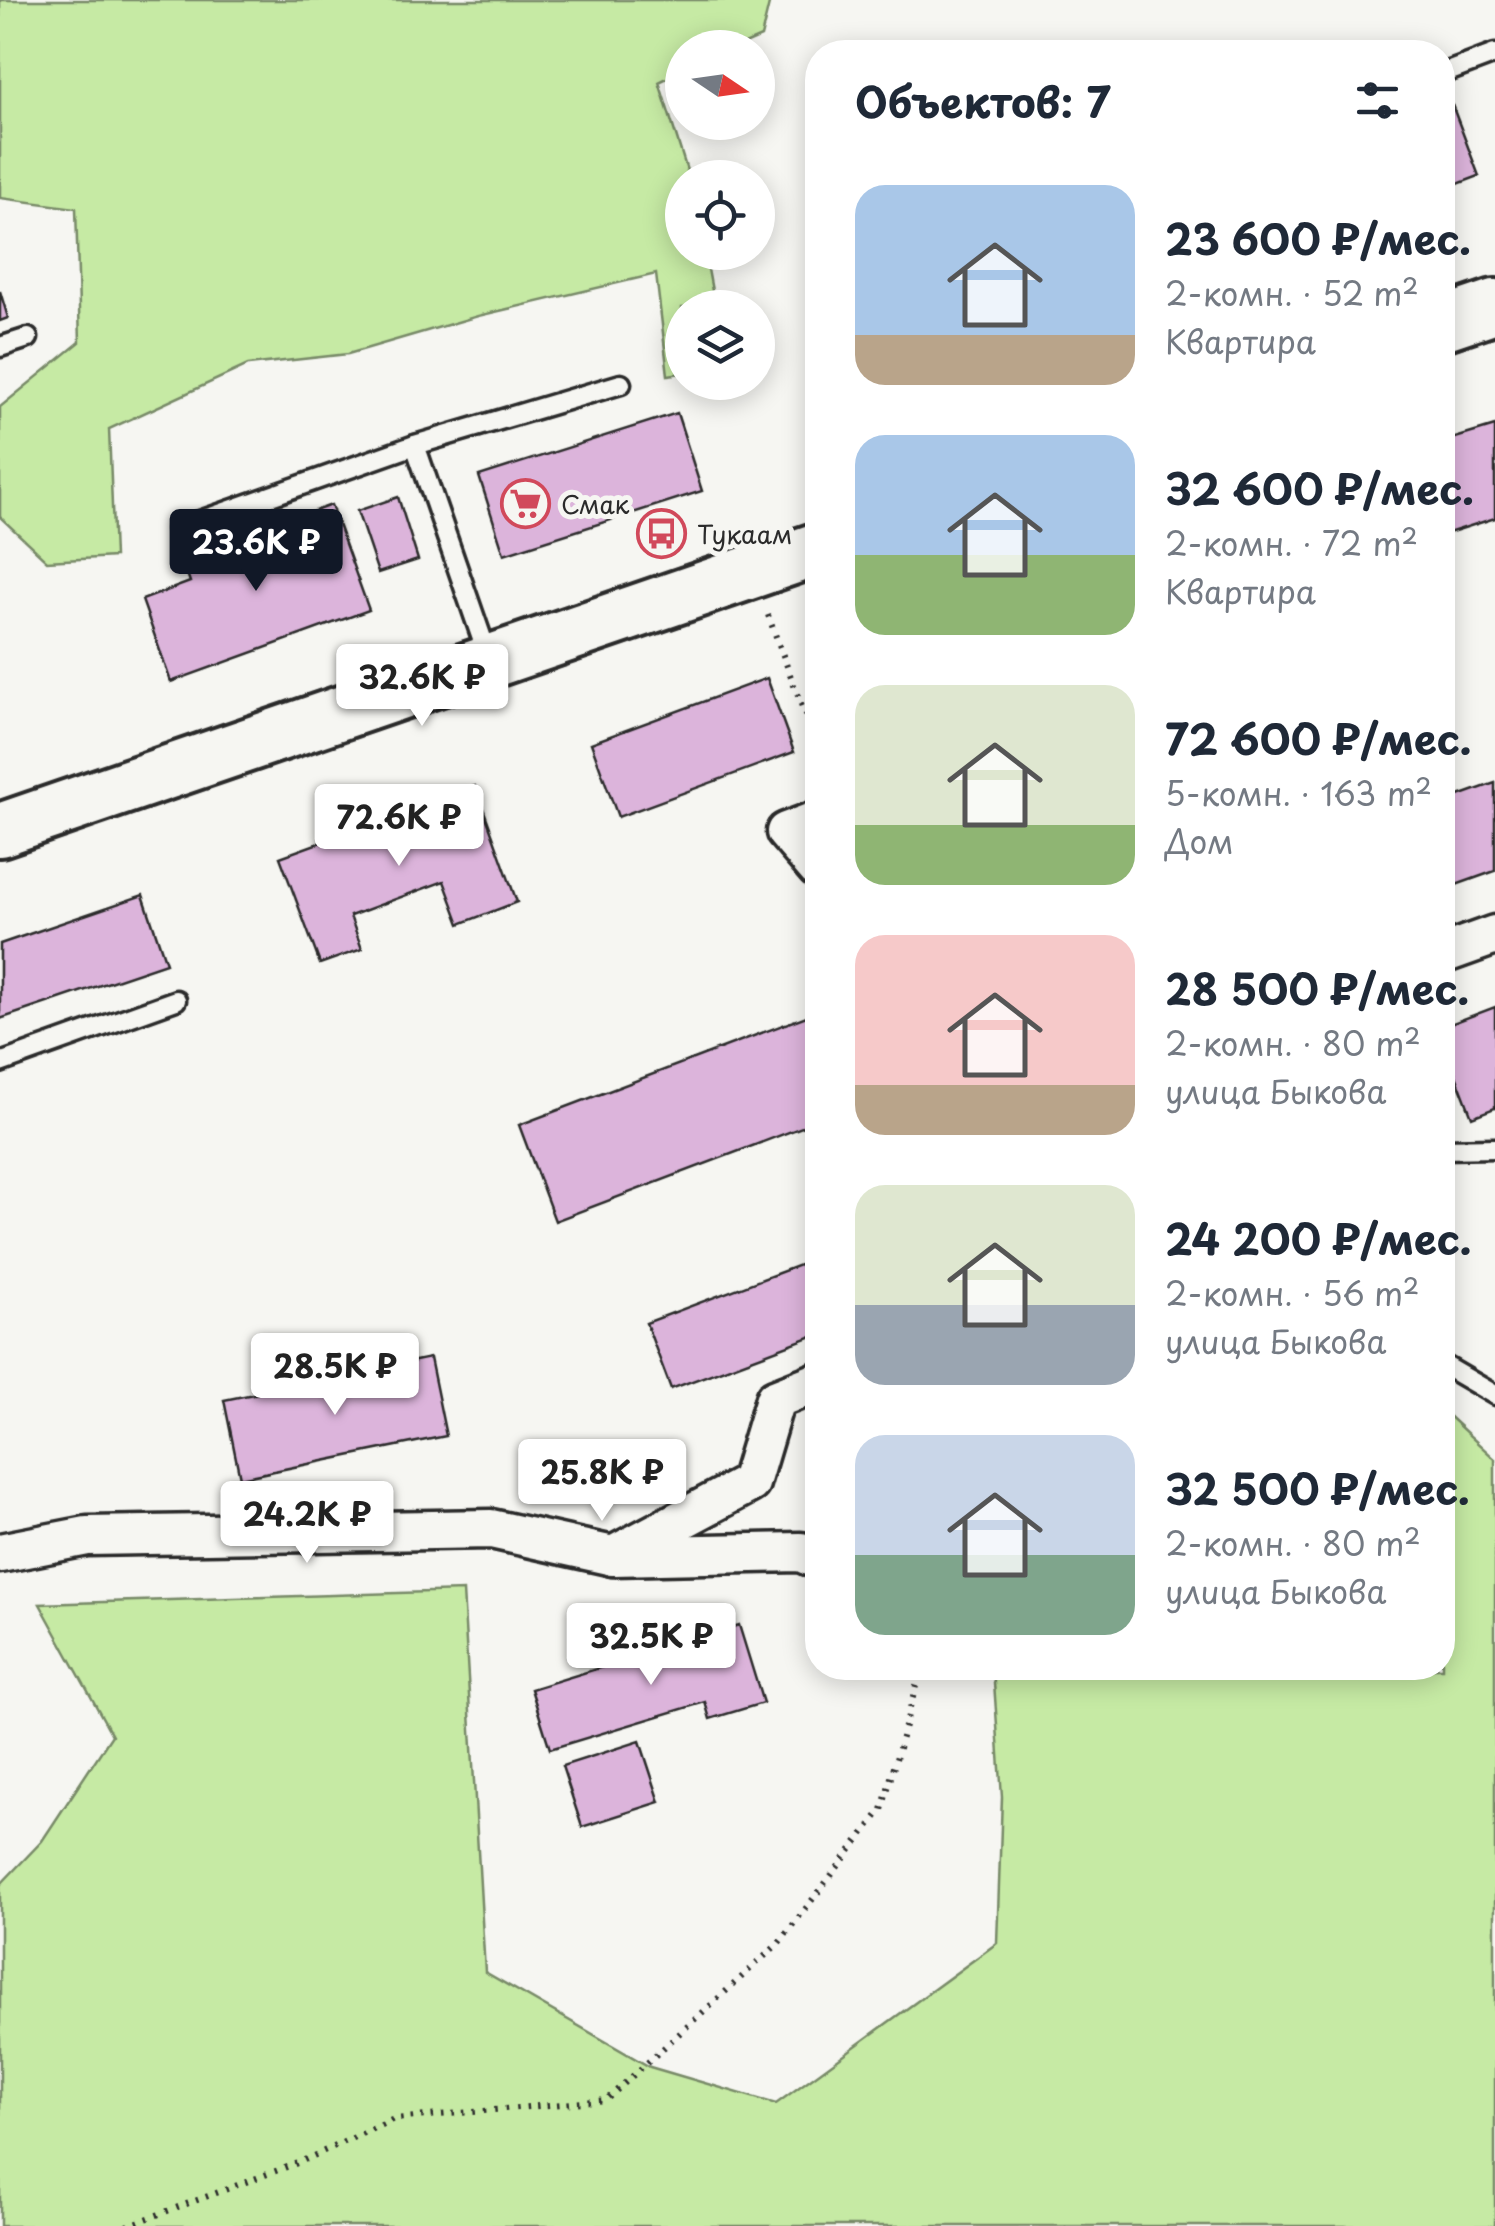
<!DOCTYPE html>
<html lang="ru">
<head>
<meta charset="utf-8">
<style>
  :root { --surface:#fff; --page:#f2f2f3; --text:#1f2937; --muted:#747a83; --accent:#111827 }
  body { margin:0; font-family:"Playpen Sans",sans-serif; background:var(--page); color:var(--text); height:100vh; display:flex; flex-direction:column; font-size:38px; white-space:nowrap }
  * { box-sizing:border-box; margin:0 }
  p { font-size:32px; color:var(--muted) }
  .icon { flex:none; width:55px; height:55px; fill:none; stroke:currentColor; stroke-width:2; stroke-linecap:round; stroke-linejoin:round }
  .map { position:relative; flex:1; overflow:hidden }
  .side { position:absolute; left:805px; top:40px; width:650px; height:1640px; display:flex; flex-direction:column; background:var(--surface); border-radius:40px; box-shadow:0 5px 25px #0003 }
  .side>* { flex:none }
  .needle { width:65px; rotate:103deg }
  .fabs { position:absolute; left:665px; top:30px; display:grid; gap:20px }
  .fabs a { display:grid; place-items:center; width:110px; height:110px; border-radius:50%; background:var(--surface); box-shadow:0 5px 25px #0003; font-size:50px }
  .price { position:absolute; translate:-50% -85px; padding:0 22px; border-radius:10px; background:#fff; color:#222; font-size:32px; line-height:65px; filter:drop-shadow(0 2px 5px #0008) }
  .price::after { content:''; position:absolute; left:50%; top:60px; width:30px; height:22px; margin-left:-15px; background:inherit; clip-path:polygon(0 0,100% 0,50% 100%) }
  .price.on { background:var(--accent); color:#fff }
  ul { padding:0; list-style:none }
  li { display:flex; align-items:center; gap:30px; height:250px; padding:0 50px }
  li span { display:grid; place-items:center; flex:none; width:280px; height:200px; border-radius:30px; color:#555 }
  li>.icon { margin-inline-start:auto }
  span .icon { width:120px; height:120px; fill:#fffc; stroke-width:1 }
  li b { font-size:42px }
  h2 { display:flex; justify-content:space-between; align-items:center; height:120px; padding:0 50px; font-size:42px }
  .map>svg:first-child { display:block }
  .green { fill:#c6eaa4; stroke:#788a68; stroke-width:2.5 }
  .building { fill:#dcb4db; stroke:#2b2b2b; stroke-width:2.5 }
  .lines { fill:none; stroke-linecap:round; stroke-linejoin:round }
  .lane-casing { stroke:#2b2b2b; stroke-width:25 }
  .street-casing { stroke:#2b2b2b; stroke-width:45 }
  .secondary-casing { stroke:#2b2b2b; stroke-width:60 }
  .path { stroke:#2b2b2b; stroke-width:6; stroke-dasharray:2.5 8; stroke-linecap:butt }
  .lane { stroke:#f6f6f2; stroke-width:18 }
  .street { stroke:#f6f6f2; stroke-width:38 }
  .secondary { stroke:#f6f6f2; stroke-width:52 }
  .labels { text-anchor:middle; dominant-baseline:central; stroke-width:10; stroke-linejoin:round; paint-order:stroke }
  .poi-label { font-size:25px; fill:#2b2b2b; stroke:#f6f6f2; text-anchor:start }
</style>
</head>
<body>
<div class="map">
<svg width="1495" height="2226" viewBox="0 0 1495 2226">
  <rect width="100%" height="100%" fill="#f6f6f2"/>
  <filter id="ink" filterUnits="userSpaceOnUse"><feTurbulence type="fractalNoise" baseFrequency=".01" numOctaves="2"/><feDisplacementMap in="SourceGraphic" scale="20" xChannelSelector="R" yChannelSelector="G"/><feConvolveMatrix kernelMatrix="1 2 1 2 8 2 1 2 1" color-interpolation-filters="sRGB"/></filter>
  <g filter="url(#ink)">
    <g class="green">
      <path d="M0,0H770L761,37L738,47L682,48V71L659,82L689,177L682,178V252L705,253L715,307L682,308V373L668,375L656,274L478,316L348,354L248,365L109,429L114,557L47,561L0,517V407L80,342L76,208L0,198Z"/>
      <path d="M1443,1411L1495,1459V2226H0V1885L42,1841L112,1735L40,1604L463,1591L485,1972L650,2067L776,2104L997,1943L1002,1797L993,1668H1442Z"/>
    </g>
    <g class="building">
      <path d="M1446,89L1479,176L1442,190V90Z"/>
      <path d="M0,291L8,318L0,321Z"/>
      <path d="M677,413L702,491L504,554L479,476Z"/>
      <path d="M1495,426V518L1442,535V442Z"/>
      <path d="M398,497L418,560L378,573L357,511Z"/>
      <path d="M331,505L369,610L171,682L142,600L190,582L182,559Z"/>
      <path d="M767,678L794,752L618,817L591,743Z"/>
      <path d="M1495,783V871L1442,890V802Z"/>
      <path d="M475,786L517,902L460,924L444,881L350,916L362,949L320,964L280,857Z"/>
      <path d="M143,895L166,963L0,1019V944Z"/>
      <path d="M1495,1007V1108L1472,1117L1442,1039V1027Z"/>
      <path d="M817,1012L818,1121L555,1221L519,1125Z"/>
      <path d="M818,1258V1334L671,1389L646,1323Z"/>
      <path d="M430,1358L446,1436L240,1478L224,1400Z"/>
      <path d="M739,1625L763,1703L710,1719L705,1702L550,1749L531,1689Z"/>
      <path d="M640,1741L660,1802L582,1827L562,1766Z"/>
    </g>
    <g class="lines">
      <defs>
        <g id="lane">
          <path d="M1442,74L1495,54"/>
          <path d="M0,347L28,338"/>
          <path d="M177,529L415,445"/>
          <path d="M488,656L415,445L621,384"/>
          <path d="M0,1063L176,1000"/>
          <path d="M1442,1149L1495,1148"/>
          <path d="M1442,1364L1495,1395"/>
        </g>
        <g id="street">
          <path d="M818,820L786,832L818,869"/>
          <path d="M1442,954L1495,935"/>
          <path d="M818,1382L775,1399L750,1483L613,1556L801,1552L818,1560"/>
          <path d="M0,1553L87,1536L491,1529L613,1556"/>
        </g>
        <g id="secondary">
          <path d="M1442,324L1495,306"/>
          <path d="M0,830L818,549"/>
        </g>
      </defs>
      <use href="#lane" class="lane-casing"/>
      <use href="#street" class="street-casing"/>
      <use href="#secondary" class="secondary-casing"/>
      <g class="path">
        <path d="M768,615L818,750"/>
        <path d="M127,2226L300,2162L394,2119L606,2100L778,1944L882,1810L921,1668"/>
      </g>
      <use href="#lane" class="lane"/>
      <use href="#street" class="street"/>
      <use href="#secondary" class="secondary"/>
    </g>
  </g>
  <defs>
    <symbol id="supermarket-ring" viewBox="-11 -11 22 22"><circle r="9.5" fill="#f6f6f2" stroke="#d1495b" stroke-width="1.5"/><path d="M-6-5.5h2.5l.6 2H6L4.5 2H-2.5L-4.4-4H-6ZM-1.5 3.2a1.3 1.3 0 1 0 .1 0ZM3 3.2a1.3 1.3 0 1 0 .1 0Z" fill="#d1495b"/></symbol>
    <symbol id="bus-ring" viewBox="-11 -11 22 22"><circle r="9.5" fill="#f6f6f2" stroke="#d1495b" stroke-width="1.5"/><path d="M-5-6H5V4H4V6H2V4H-2V6H-4V4H-5ZM-3.5-4V0h7V-4ZM-3.5 1.2v1.5H-2V1.2ZM2 1.2v1.5H3.5V1.2Z" fill="#d1495b"/></symbol>
  </defs>
  <g fill-rule="evenodd">
    <use href="#supermarket-ring" x="498" y="476" width="55" height="55"/>
    <use href="#bus-ring" x="634" y="506" width="55" height="55"/>
  </g>
  <g class="labels">
    <g class="poi-label">
      <text x="561" y="504">Смак</text>
      <text x="697" y="534">Тукаам</text>
    </g>
  </g>
</svg>
<div class="fabs">
<a><svg class="needle" viewBox="-14 -14 28 28"><path d="M0-13l5 13h-10z" fill="#e53935"/><path d="M0 13l5-13h-10z" fill="#747a83"/></svg></a>
<a><svg class="icon" aria-label="locate" viewBox="0 0 24 24"><circle cx="12" cy="12" r="6"/><path d="M12 2v4M12 18v4M2 12h4M18 12h4"/></svg></a>
<a><svg class="icon" aria-label="layers" viewBox="0 0 24 24"><path d="M12 4l9 5-9 5-9-5zM3 14l9 5 9-5"/></svg></a>
</div>
<b class="price on" style="left:256px;top:594px">23.6K ₽</b>
<b class="price" style="left:422px;top:729px">32.6K ₽</b>
<b class="price" style="left:399px;top:869px">72.6K ₽</b>
<b class="price" style="left:335px;top:1418px">28.5K ₽</b>
<b class="price" style="left:602px;top:1524px">25.8K ₽</b>
<b class="price" style="left:307px;top:1566px">24.2K ₽</b>
<b class="price" style="left:651px;top:1688px">32.5K ₽</b>
<section class="side">
<h2>Объектов: 7<svg class="icon" aria-label="filters" viewBox="0 0 24 24"><path d="M4 7h16M4 17h16"/><circle cx="9" cy="7" r="2"/><circle cx="15" cy="17" r="2"/></svg></h2>
<ul>
<li><span style="background:linear-gradient(#a9c7e8 75%,#b9a48a 0)"><svg class="icon" aria-label="home" viewBox="0 0 24 24"><path d="M3 11l9-7 9 7M6 9v11h12V9"/></svg></span><div><b>23 600 ₽/мес.</b><p>2-комн. · 52 m²</p><p>Квартира</p></div></li>
<li><span style="background:linear-gradient(#a9c7e8 60%,#8fb573 0)"><svg class="icon" aria-label="home" viewBox="0 0 24 24"><path d="M3 11l9-7 9 7M6 9v11h12V9"/></svg></span><div><b>32 600 ₽/мес.</b><p>2-комн. · 72 m²</p><p>Квартира</p></div></li>
<li><span style="background:linear-gradient(#dfe7d0 70%,#8fb573 0)"><svg class="icon" aria-label="home" viewBox="0 0 24 24"><path d="M3 11l9-7 9 7M6 9v11h12V9"/></svg></span><div><b>72 600 ₽/мес.</b><p>5-комн. · 163 m²</p><p>Дом</p></div></li>
<li><span style="background:linear-gradient(#f6c9c9 75%,#b9a48a 0)"><svg class="icon" aria-label="home" viewBox="0 0 24 24"><path d="M3 11l9-7 9 7M6 9v11h12V9"/></svg></span><div><b>28 500 ₽/мес.</b><p>2-комн. · 80 m²</p><p>улица Быкова</p></div></li>
<li><span style="background:linear-gradient(#dfe7d0 60%,#9aa5b1 0)"><svg class="icon" aria-label="home" viewBox="0 0 24 24"><path d="M3 11l9-7 9 7M6 9v11h12V9"/></svg></span><div><b>24 200 ₽/мес.</b><p>2-комн. · 56 m²</p><p>улица Быкова</p></div></li>
<li><span style="background:linear-gradient(#c9d6e8 60%,#7fa58c 0)"><svg class="icon" aria-label="home" viewBox="0 0 24 24"><path d="M3 11l9-7 9 7M6 9v11h12V9"/></svg></span><div><b>32 500 ₽/мес.</b><p>2-комн. · 80 m²</p><p>улица Быкова</p></div></li>
</ul>
</section>
</div>
</body>
</html>
